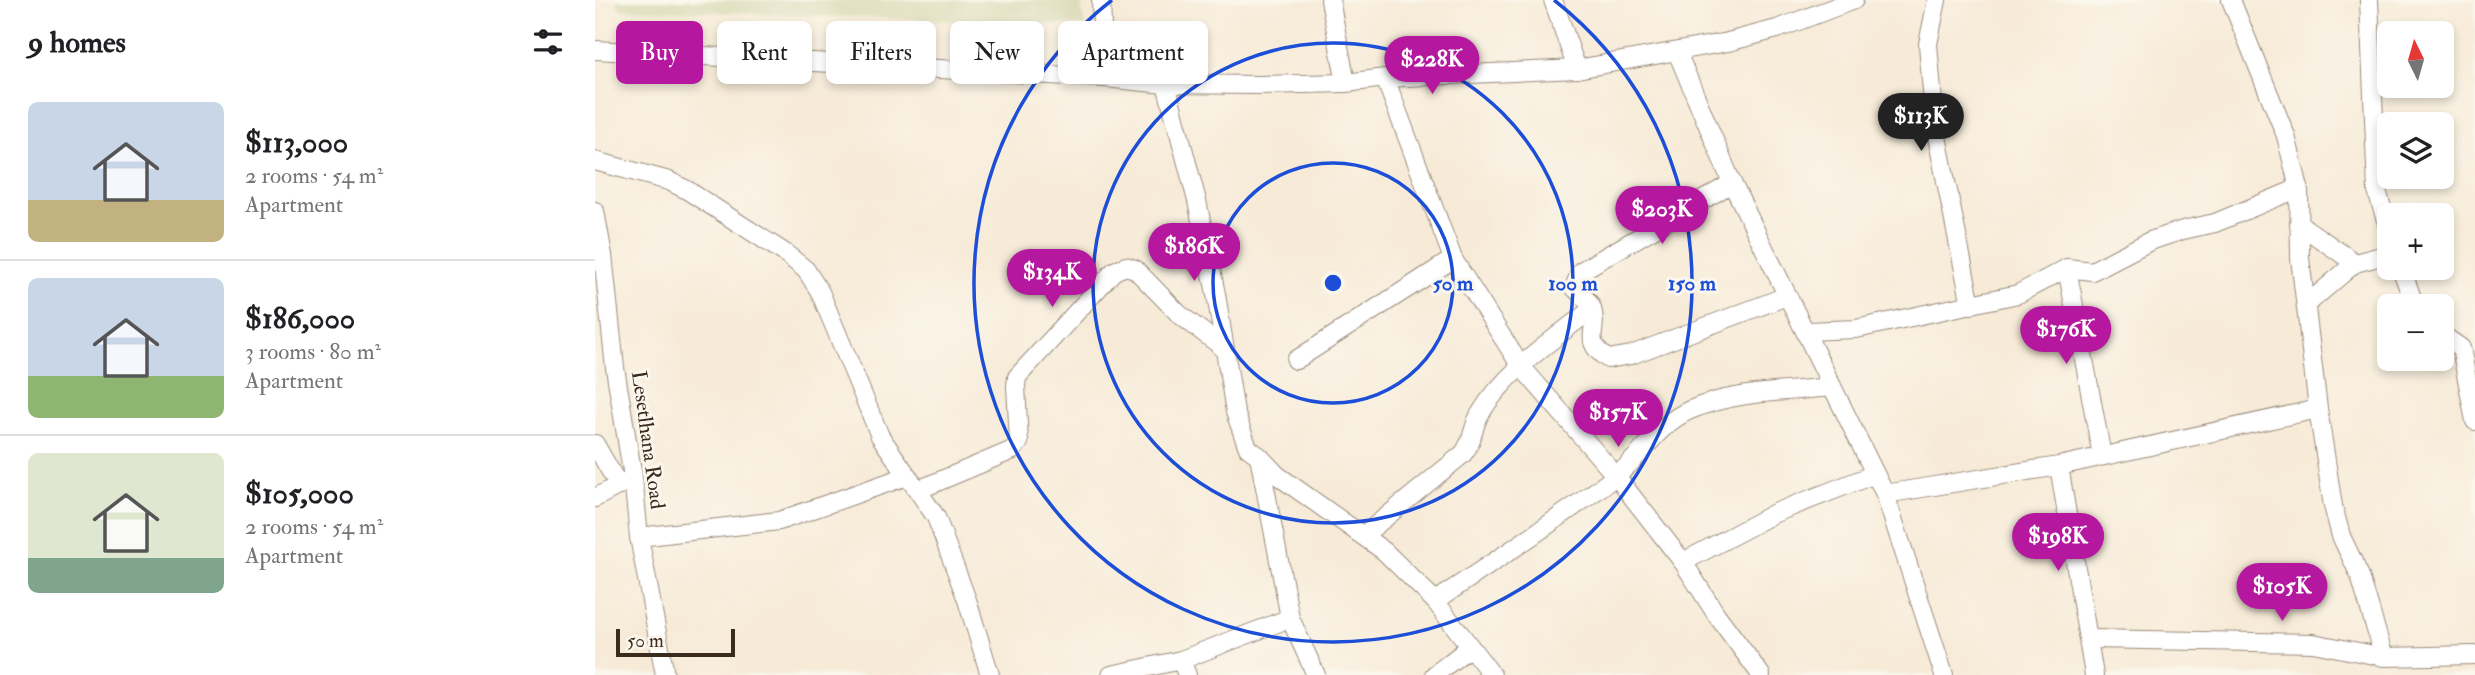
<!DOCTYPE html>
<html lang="en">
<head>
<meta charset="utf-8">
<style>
  :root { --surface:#fff; --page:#f6f6f6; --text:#202124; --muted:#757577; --line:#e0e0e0; --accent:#b5179e }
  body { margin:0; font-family:"IM FELL Double Pica",serif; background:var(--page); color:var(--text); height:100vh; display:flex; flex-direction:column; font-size:26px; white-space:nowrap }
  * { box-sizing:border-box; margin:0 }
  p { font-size:23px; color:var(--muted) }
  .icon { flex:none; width:38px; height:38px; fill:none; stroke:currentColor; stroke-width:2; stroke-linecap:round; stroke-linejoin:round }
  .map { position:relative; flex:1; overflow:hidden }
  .drawer { display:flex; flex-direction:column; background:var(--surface); width:595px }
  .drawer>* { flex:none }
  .top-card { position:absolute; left:21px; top:21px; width:665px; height:63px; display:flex; gap:14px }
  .needle { width:46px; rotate:355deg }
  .tools { position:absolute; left:1782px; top:21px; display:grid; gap:14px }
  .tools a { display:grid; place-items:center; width:77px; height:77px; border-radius:10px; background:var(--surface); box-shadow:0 4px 10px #0003; font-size:35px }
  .scale { position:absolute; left:21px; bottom:18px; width:119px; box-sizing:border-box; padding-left:7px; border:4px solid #3b2a1e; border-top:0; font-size:19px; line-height:24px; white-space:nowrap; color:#3b2a1e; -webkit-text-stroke:5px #fbf7ec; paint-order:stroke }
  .price { position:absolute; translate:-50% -60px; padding:0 16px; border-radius:24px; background:var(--accent); color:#fff; font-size:23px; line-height:46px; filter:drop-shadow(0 2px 4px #0008) }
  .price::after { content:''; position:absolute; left:50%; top:42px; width:21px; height:16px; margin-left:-10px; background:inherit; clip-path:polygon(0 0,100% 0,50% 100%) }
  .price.on { background:#222; color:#fff }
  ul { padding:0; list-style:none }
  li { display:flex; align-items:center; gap:21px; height:175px; padding:0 28px }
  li+li { border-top:2px solid var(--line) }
  li span { display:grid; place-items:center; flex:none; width:196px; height:140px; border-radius:10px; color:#555 }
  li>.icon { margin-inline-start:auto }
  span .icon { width:84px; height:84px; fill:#fffc; stroke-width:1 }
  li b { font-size:30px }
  h2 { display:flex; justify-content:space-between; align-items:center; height:84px; padding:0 28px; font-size:30px }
  .pill { padding:0 24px; border-radius:10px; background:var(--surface); box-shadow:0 4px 10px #0003; font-size:24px; line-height:63px }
  .pill.on { background:var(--accent); color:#fff }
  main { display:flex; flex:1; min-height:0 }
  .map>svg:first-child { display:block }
  .built { fill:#deddbb }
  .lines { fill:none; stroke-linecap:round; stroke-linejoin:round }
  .minor-casing { stroke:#998a7b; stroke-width:20 }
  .minor { stroke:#fff; stroke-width:18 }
  .ring { fill:none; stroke:#1d4ed8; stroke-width:3.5 }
  .labels { text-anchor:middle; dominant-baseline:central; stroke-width:6; stroke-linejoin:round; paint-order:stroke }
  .street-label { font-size:21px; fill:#3b2a1e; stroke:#fbf7ec }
  .centre { fill:#1d4ed8; stroke:#fbf7ec; stroke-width:3.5 }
  .ring-label { font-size:21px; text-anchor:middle; font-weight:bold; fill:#1d4ed8; stroke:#fbf7ec; stroke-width:6; stroke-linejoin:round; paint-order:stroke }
</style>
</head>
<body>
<main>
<section class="drawer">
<h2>9 homes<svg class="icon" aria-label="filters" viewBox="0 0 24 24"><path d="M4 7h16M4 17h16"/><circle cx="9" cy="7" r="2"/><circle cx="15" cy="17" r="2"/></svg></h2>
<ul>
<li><span style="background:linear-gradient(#c9d6e8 70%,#c2b280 0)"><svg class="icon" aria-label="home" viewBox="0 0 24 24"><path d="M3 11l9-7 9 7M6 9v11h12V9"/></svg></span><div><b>$113,000</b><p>2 rooms · 54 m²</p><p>Apartment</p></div></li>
<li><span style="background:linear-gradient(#c9d6e8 70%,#8fb573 0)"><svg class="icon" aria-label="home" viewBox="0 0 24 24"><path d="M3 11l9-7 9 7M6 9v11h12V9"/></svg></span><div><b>$186,000</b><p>3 rooms · 80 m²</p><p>Apartment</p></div></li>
<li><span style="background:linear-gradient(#dfe7d0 75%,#7fa58c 0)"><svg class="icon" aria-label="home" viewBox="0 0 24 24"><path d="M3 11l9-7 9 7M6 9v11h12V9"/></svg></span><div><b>$105,000</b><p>2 rooms · 54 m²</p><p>Apartment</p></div></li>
</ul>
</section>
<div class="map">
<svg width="1880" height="675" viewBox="0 0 1880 675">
  <rect width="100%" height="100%" fill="#fbf7ec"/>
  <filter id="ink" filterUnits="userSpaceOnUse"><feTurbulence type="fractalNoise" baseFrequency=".0143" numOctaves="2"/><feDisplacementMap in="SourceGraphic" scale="14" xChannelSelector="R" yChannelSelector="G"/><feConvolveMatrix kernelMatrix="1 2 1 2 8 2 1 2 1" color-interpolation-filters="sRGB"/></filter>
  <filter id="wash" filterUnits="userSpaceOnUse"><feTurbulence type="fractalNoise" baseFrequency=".00686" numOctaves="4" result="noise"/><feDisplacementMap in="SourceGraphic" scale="28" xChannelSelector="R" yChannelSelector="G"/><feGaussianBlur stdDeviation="1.57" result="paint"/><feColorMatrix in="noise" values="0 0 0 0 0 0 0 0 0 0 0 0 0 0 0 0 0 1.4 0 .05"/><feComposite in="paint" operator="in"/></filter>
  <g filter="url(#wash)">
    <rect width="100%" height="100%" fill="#f7ebd8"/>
    <path class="built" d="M21,0H486L489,25L25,9Z"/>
  </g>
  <g filter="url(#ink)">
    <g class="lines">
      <defs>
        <g id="minor">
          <path d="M506,0L509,78"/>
          <path d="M735,0L751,83"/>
          <path d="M958,0L982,69"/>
          <path d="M1342,0L1333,44L1340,127L1376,305"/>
          <path d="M1636,0L1691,136L1704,188L1705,258L1723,409L1738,506L1746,536L1765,576L1789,657"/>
          <path d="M1774,0L1782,191L1794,230"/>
          <path d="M0,50L509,78L571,84L662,85L751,83L790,78L982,69L1133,42L1182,29L1259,0"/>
          <path d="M1082,52L1137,183L1290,494L1349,675"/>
          <path d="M790,78L858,259L925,365L1021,476L1088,562"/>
          <path d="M571,84L602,201L621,294L640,412L653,448L664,456L682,475L789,551L840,601L897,675"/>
          <path d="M0,161L74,181L92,190L190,253L211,270L225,292L285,436L341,517L372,600L395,675"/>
          <path d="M1137,183L986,271L979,287C984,293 995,301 997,309C1005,331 985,340 1013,359L1036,355L1192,296"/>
          <path d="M0,211L8,255L20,368L38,477L44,537L70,675"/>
          <path d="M1704,224L1760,263"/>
          <path d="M1472,268L1507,456"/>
          <path d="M1806,268L1820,306"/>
          <path d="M1711,305L1760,263L1794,254"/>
          <path d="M1211,331L1261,329L1423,294L1472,268L1497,271L1555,241L1588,230L1620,223L1704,188"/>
          <path d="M1846,334L1866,348L1880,421"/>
          <path d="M701,360L858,259"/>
          <path d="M0,444L24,486"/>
          <path d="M664,456L695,618L721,675"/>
          <path d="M1464,466L1499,675"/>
          <path d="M323,490L418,450L424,442L421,386L422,377L519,271L531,266L540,269L584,314L630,349"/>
          <path d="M1290,494L1464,466L1723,409"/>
          <path d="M0,498L32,481"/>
          <path d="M769,535L868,454C879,441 877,427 885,414C910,372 959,339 997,309"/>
          <path d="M44,537L184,521L312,476"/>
          <path d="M840,601C901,561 961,520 1020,477C1047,456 1063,424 1095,410C1139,391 1191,392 1237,387"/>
          <path d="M1495,639L1718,643L1789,657L1880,655"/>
          <path d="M586,660L695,618"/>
          <path d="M516,675L586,660L592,675"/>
          <path d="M839,675L875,647"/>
          <path d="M1166,675L1121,614L1088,562L1180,513L1280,474"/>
        </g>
      </defs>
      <use href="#minor" class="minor-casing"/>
      <use href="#minor" class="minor"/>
    </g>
  </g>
  <g class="ring">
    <circle cx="738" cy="283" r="120"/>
    <circle cx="738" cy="283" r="240"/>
    <path d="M959 0A359 359 0 1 1 517 0"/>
  </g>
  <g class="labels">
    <g class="street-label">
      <text transform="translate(53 440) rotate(82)">Lesetlhana Road</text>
    </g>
  </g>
  <circle cx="738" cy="283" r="10" class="centre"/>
  <g class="ring-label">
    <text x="858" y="290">50 m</text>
    <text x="978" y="290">100 m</text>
    <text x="1097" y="290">150 m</text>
  </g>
</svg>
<div class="tools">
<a><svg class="needle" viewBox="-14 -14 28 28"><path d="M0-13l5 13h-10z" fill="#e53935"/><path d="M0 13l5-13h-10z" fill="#757577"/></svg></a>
<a><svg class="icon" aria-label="layers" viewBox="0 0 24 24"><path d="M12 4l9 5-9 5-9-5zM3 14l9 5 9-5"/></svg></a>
<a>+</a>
<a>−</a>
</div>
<div class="scale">50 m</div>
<b class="price" style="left:837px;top:96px">$228K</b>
<b class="price on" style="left:1326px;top:153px">$113K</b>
<b class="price" style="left:1067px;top:246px">$203K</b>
<b class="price" style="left:599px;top:283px">$186K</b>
<b class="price" style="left:457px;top:309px">$134K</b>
<b class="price" style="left:1471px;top:366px">$176K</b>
<b class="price" style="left:1023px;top:449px">$157K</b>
<b class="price" style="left:1463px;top:573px">$198K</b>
<b class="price" style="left:1687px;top:623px">$105K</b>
<div class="top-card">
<a class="pill on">Buy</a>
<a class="pill">Rent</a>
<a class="pill">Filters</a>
<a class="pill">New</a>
<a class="pill">Apartment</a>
</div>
</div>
</main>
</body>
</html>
